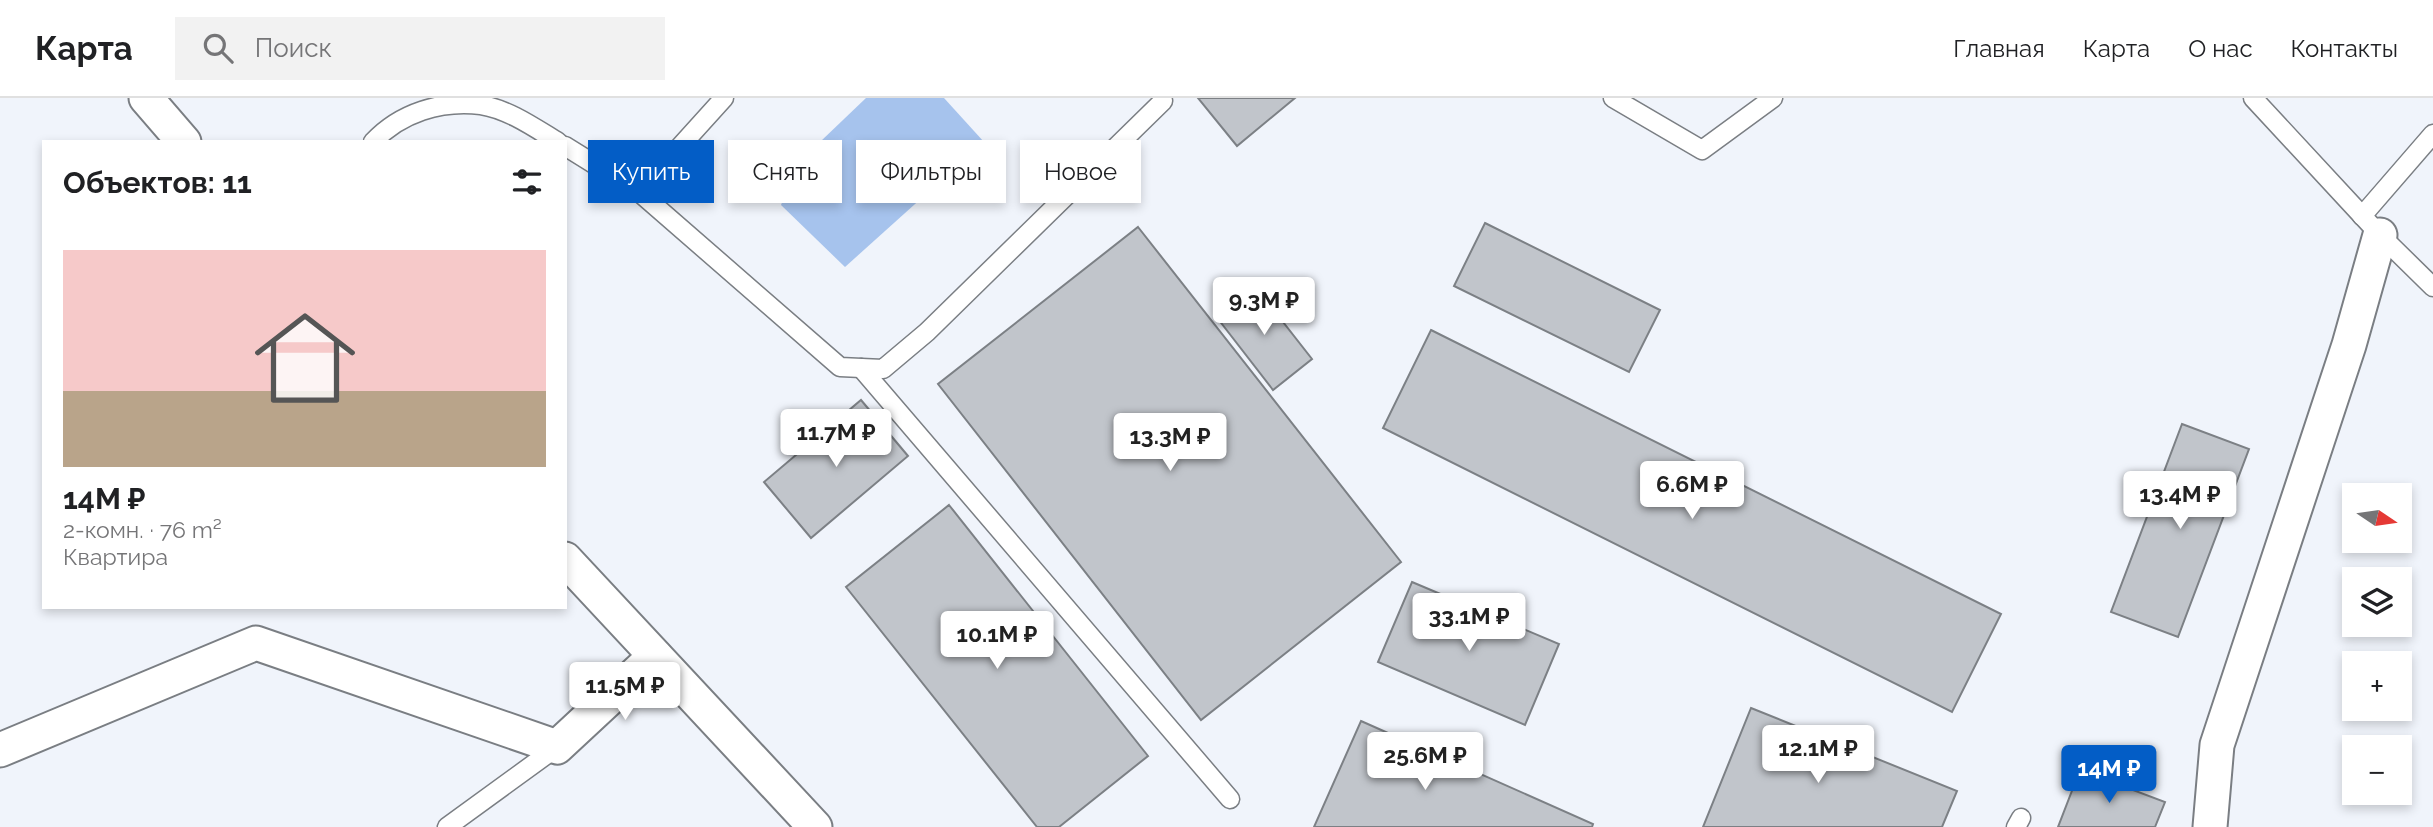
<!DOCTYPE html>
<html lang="ru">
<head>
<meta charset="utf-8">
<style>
  :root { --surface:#fff; --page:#f2f2f2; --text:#202124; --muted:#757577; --line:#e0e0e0; --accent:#035dc6 }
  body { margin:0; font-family:Raleway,sans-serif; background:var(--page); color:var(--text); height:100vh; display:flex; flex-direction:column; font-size:26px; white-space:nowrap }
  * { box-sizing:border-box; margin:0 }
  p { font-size:23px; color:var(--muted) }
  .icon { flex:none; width:38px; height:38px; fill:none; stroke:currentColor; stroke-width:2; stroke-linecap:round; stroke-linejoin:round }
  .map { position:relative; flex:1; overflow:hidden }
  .drawer { position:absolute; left:42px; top:42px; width:525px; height:469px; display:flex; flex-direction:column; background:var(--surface); border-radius:0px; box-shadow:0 4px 10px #0003 }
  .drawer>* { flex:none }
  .hud { position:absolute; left:588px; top:42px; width:665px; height:63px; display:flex; gap:14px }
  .needle { width:46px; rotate:103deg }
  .fabs { position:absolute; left:2342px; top:385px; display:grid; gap:14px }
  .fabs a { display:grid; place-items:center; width:70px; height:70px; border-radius:0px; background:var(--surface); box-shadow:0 4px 10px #0003; font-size:35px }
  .price { position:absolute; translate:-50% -60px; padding:0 16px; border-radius:7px; background:#fff; color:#222; font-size:23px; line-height:46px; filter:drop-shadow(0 2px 4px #0008) }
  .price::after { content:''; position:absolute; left:50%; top:42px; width:21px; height:16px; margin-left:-10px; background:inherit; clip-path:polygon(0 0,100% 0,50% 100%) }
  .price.active { background:var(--accent); color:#fff }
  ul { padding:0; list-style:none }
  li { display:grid; align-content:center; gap:14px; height:371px; padding:0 21px }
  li+li { border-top:2px solid var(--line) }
  li span { display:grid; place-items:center; height:217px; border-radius:0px; color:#555 }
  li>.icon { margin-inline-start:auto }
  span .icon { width:126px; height:126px; fill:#fffc; stroke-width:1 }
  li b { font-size:30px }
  h2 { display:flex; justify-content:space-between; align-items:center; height:84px; padding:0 21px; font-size:30px }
  .pill { padding:0 24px; border-radius:0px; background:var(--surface); box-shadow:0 4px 10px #0003; font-size:24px; line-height:63px }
  .pill.active { background:var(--accent); color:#fff }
  header { display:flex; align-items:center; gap:42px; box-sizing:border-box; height:98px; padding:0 35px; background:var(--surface); border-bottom:2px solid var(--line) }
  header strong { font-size:33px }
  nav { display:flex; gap:38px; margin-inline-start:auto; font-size:24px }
  .search { width:490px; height:63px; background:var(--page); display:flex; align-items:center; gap:18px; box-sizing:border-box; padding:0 24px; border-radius:0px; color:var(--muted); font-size:26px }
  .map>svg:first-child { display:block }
  .water { fill:#a6c3ed }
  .building { fill:#c1c5cb; stroke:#7c8085; stroke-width:2 }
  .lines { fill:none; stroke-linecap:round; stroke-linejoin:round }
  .lane-casing { stroke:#7a7e83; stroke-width:21 }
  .street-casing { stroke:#7a7e83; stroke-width:37 }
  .lane { stroke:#fff; stroke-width:18 }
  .street { stroke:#fff; stroke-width:33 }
</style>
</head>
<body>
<header>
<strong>Карта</strong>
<div class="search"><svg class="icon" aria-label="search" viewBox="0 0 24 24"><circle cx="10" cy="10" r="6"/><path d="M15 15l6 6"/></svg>Поиск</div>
<nav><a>Главная</a><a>Карта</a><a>О нас</a><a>Контакты</a></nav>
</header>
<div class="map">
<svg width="2433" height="729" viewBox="0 0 2433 729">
  <rect width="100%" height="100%" fill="#f0f4fb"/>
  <path class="water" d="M866,0H944L984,44L845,169L781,107L798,65Z"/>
  <g class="building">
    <path d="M1198,0H1295L1237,48Z"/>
    <path d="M1485,125L1660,212L1629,274L1454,188Z"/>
    <path d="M1138,129L1401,464L1201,622L938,286Z"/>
    <path d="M1254,187L1312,261L1273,292L1215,217Z"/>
    <path d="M1431,232L2001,516L1952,614L1383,330Z"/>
    <path d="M861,302L908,358L811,440L764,384Z"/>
    <path d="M2182,326L2249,351L2178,539L2111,514Z"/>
    <path d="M949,407L1148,658L1059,729H1037L846,489Z"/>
    <path d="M1412,484L1559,546L1525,627L1378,564Z"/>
    <path d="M1751,610L1957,693L1942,729H1703Z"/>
    <path d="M1361,623L1593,726L1592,729H1314Z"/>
    <path d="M2080,672L2165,704L2155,729H2058Z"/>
  </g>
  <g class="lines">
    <defs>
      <g id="lane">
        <path d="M1613,0L1702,52L1773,0"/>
        <path d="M2253,0L2380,137L2433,189"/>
        <path d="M373,44C400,15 441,2 481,7C508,11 535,30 558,44"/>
        <path d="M565,48L639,94L840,269L883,271L927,234L1163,3"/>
        <path d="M639,94L724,0"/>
        <path d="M2362,118L2433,36"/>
        <path d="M861,270L1230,701"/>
        <path d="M447,729L557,649"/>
        <path d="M2016,729L2021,720"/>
      </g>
      <g id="street">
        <path d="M146,0L184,44"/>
        <path d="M565,461L815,729"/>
        <path d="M0,652L256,545L557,649L655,558"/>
        <path d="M2210,729L2217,647L2349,247L2380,137"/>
      </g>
    </defs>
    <use href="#lane" class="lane-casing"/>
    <use href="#street" class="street-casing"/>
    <use href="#lane" class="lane"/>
    <use href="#street" class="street"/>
  </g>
</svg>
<div class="fabs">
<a><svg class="needle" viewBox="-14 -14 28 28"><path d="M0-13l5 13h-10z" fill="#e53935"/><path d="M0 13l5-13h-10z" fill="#757577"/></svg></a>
<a><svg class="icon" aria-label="layers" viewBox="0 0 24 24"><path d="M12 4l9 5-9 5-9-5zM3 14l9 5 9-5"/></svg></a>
<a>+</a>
<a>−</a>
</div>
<b class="price" style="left:1264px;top:239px">9.3M ₽</b>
<b class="price" style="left:836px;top:371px">11.7M ₽</b>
<b class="price" style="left:1170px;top:375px">13.3M ₽</b>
<b class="price" style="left:1692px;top:423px">6.6M ₽</b>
<b class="price" style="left:2180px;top:433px">13.4M ₽</b>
<b class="price" style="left:1469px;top:555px">33.1M ₽</b>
<b class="price" style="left:997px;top:573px">10.1M ₽</b>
<b class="price" style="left:625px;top:624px">11.5M ₽</b>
<b class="price" style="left:1818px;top:687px">12.1M ₽</b>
<b class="price" style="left:1425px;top:694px">25.6M ₽</b>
<b class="price active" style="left:2109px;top:707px">14M ₽</b>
<div class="hud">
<a class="pill active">Купить</a>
<a class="pill">Снять</a>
<a class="pill">Фильтры</a>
<a class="pill">Новое</a>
</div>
<section class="drawer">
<h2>Объектов: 11<svg class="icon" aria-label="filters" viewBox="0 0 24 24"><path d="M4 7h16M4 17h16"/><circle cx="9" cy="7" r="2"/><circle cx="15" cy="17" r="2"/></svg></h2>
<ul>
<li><span style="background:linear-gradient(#f6c9c9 65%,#b9a48a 0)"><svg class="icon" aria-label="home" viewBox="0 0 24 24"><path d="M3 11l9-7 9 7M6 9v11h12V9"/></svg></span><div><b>14M ₽</b><p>2-комн. · 76 m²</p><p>Квартира</p></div></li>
</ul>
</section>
</div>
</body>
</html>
